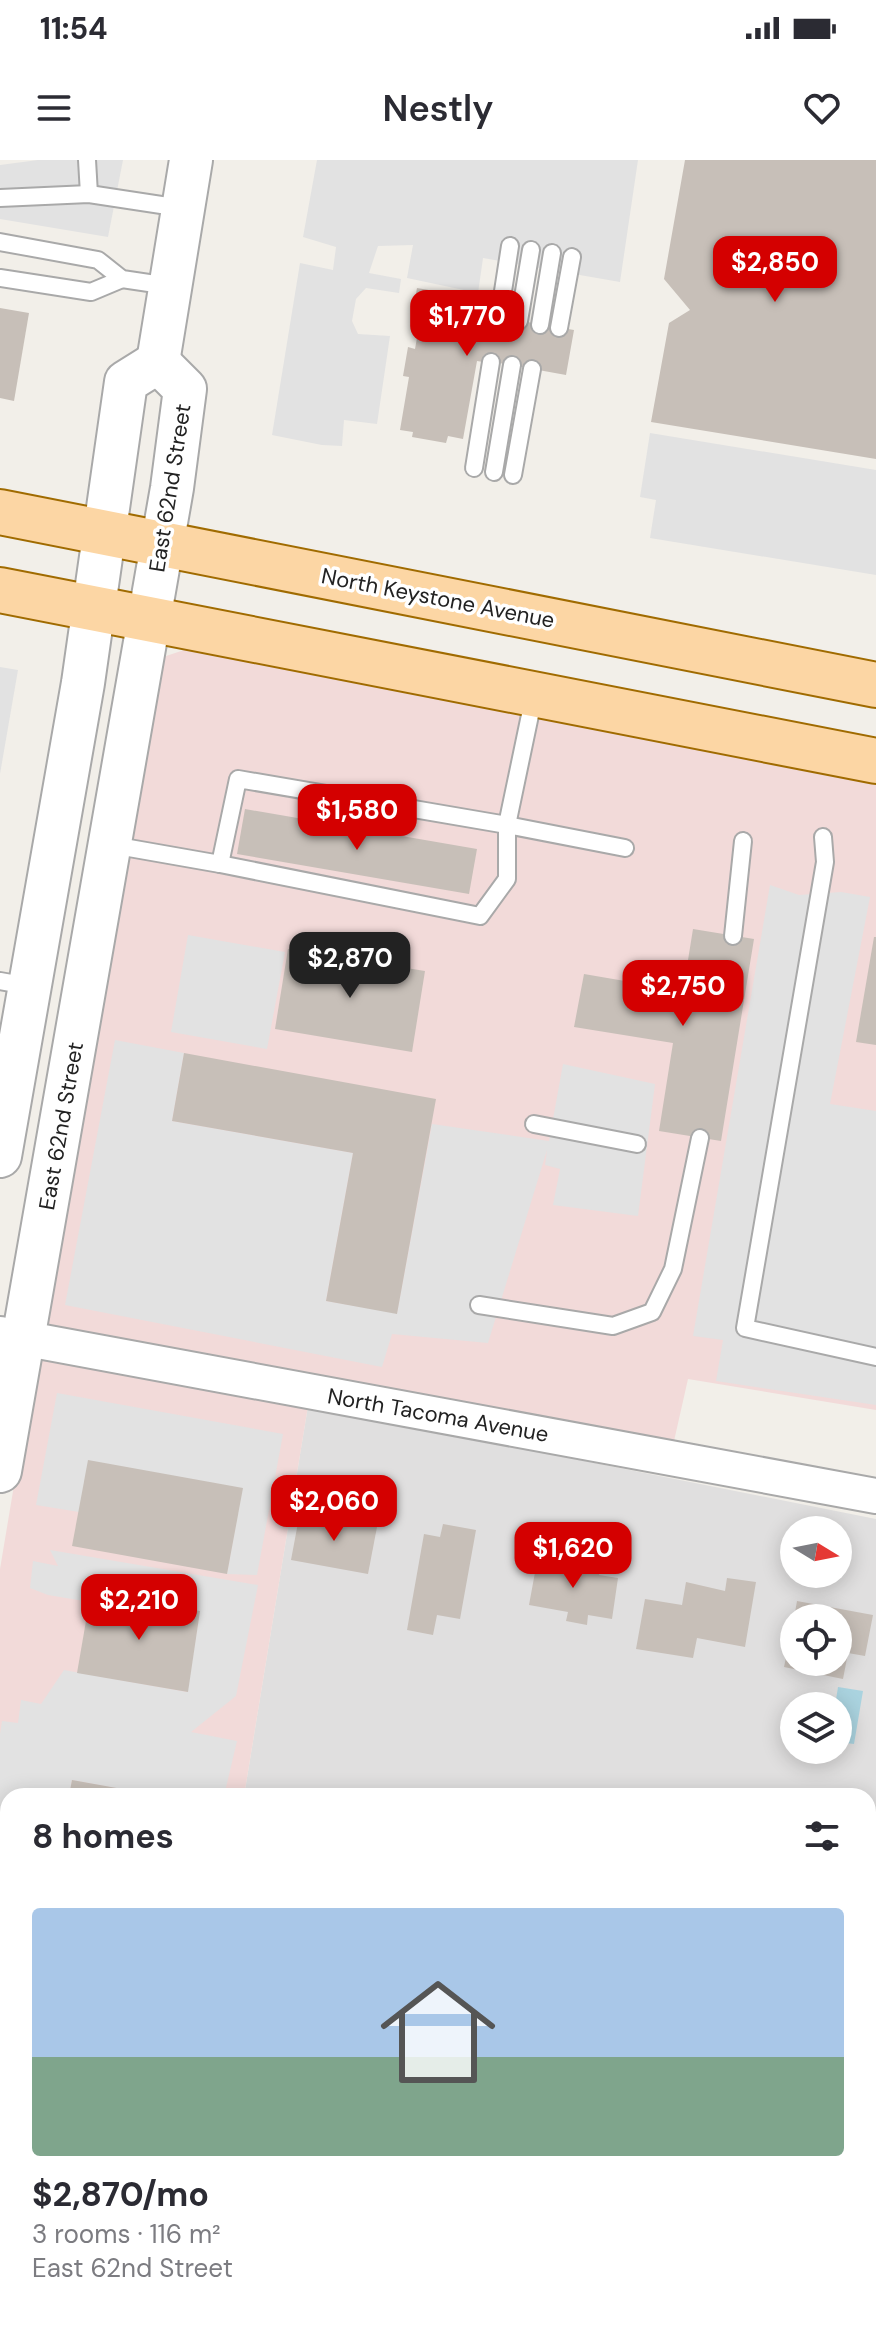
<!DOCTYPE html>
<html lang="en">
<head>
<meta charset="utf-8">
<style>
  :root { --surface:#fff; --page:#f2f2f3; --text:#2b2b33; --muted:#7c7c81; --accent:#d40000 }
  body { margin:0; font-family:"DM Sans",sans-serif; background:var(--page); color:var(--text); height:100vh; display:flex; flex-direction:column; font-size:30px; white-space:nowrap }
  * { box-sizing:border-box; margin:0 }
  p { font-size:26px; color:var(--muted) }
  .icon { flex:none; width:44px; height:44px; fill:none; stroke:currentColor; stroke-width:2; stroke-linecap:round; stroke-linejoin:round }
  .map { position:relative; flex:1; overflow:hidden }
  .details { position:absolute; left:0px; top:1628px; width:876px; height:538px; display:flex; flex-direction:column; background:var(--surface); border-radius:24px 24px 0 0; box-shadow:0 4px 20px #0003 }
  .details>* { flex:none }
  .needle { width:52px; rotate:100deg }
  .controls { position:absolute; left:780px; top:1356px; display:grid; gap:16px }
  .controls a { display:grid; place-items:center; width:72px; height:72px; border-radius:50%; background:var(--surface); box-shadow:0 4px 20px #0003; font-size:40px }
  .price { position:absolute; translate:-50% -68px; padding:0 18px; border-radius:16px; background:var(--accent); color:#fff; font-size:26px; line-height:52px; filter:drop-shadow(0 2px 4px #0008) }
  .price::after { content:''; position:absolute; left:50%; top:48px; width:24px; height:18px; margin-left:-12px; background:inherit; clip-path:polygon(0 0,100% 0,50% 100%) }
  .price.current { background:#222; color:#fff }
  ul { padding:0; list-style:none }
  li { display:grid; align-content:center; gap:16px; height:424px; padding:0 32px }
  li span { display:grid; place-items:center; height:248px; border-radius:8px; color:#555 }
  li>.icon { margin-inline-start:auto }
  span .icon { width:144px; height:144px; fill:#fffc; stroke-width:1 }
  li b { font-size:34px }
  h2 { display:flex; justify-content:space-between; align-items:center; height:96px; padding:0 32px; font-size:34px }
  .status { display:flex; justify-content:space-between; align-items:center; height:56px; padding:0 40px; background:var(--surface); direction:ltr }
  .status svg { height:22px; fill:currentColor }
  header { display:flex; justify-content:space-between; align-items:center; height:104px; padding:0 32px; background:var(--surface); font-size:36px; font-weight:600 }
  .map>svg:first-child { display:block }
  .residential { fill:#e0dfdf; fill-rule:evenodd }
  .commercial { fill:#f2dad9 }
  .parking { fill:#e2e2e2 }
  .water { fill:#aad3df }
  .building { fill:#c7bfb8 }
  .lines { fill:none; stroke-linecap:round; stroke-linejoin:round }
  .service-casing { stroke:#a9a9a9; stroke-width:20 }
  .minor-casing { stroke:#a9a9a9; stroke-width:38 }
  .tertiary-casing { stroke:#a9a9a9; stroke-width:46 }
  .primary-casing { stroke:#a06b00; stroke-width:48 }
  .service { stroke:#fff; stroke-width:16 }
  .minor { stroke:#fff; stroke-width:34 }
  .tertiary { stroke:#fff; stroke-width:42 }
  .primary { stroke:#fcd6a4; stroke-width:44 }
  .labels { text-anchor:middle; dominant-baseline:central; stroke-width:7; stroke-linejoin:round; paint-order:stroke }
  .street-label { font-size:22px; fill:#222; stroke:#fff }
</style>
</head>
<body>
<div class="status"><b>11:54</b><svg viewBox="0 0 49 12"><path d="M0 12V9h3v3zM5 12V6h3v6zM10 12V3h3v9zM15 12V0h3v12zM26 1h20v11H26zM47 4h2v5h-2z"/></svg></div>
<header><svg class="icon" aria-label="menu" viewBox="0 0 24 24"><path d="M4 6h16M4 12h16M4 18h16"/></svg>Nestly<svg class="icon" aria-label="heart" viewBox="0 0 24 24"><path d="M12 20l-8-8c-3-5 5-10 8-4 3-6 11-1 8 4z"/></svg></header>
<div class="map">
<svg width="876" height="2165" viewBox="0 0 876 2165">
  <rect width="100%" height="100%" fill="#f2efe9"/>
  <path class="residential" d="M308,1246L876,1359V2165H120L121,2158H868V1636H244ZM794,1370H838V1414H794ZM794,1458H838V1502H794ZM794,1546H838V1590H794Z"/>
  <g class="commercial">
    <path d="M190,488L499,551L876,617V1250L688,1219L674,1281L59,1172L45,1165L163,497Z"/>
    <path d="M36,1194L308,1246L244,1636H8V2158H121L120,2165H0V1409Z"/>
  </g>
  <g class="parking">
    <path d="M38,0H123L108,77L0,59V5Z"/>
    <path d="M317,0H638L620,122L483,98L478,133L407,118L413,85L378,86L369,113L401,119L399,133L366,128L356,139L352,161L358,174L390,176L377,264L344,260L342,286L322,285L272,275L300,103L333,110L336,87L303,77Z"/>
    <path d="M650,273L876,310V415L650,378L656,340L640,337Z"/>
    <path d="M0,507L18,510L0,614Z"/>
    <path d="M770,725L799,735L841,732L870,737L830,944L876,951V1245L716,1221L723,1180L693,1176Z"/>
    <path d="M188,775L285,792L267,889L171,872Z"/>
    <path d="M115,880L184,893L172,961L353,993L326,1141L397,1153L432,964L549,981L563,904L655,924L638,1056L553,1045L560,1009L545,1005L547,990L488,1183L392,1174L382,1207L65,1145Z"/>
    <path d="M57,1233L283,1274L257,1415L227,1414L242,1329L79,1352L36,1345Z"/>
    <path d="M50,1390L258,1425L236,1536L191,1572L237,1581L224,1636H158L72,1620L69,1636H8V1743L1,1779L8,1781V1851L0,1849V1574L2,1561L18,1563L21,1540L41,1544L64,1510L187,1532L200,1451L92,1432L90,1442L48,1435L30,1428L33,1401L58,1406Z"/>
  </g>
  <path class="water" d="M838,1527L863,1531L854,1584L838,1582V1546H835Z"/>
  <g class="building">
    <path d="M685,0H876V299L651,262L669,163L690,150L664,119Z"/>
    <path d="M417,128L493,141L491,156L574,170L566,215L483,200V202L477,201L463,279L448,276L446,283L412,277L413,272L400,270L409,217L403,216L408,187L415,189L420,161L411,159Z"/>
    <path d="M0,148L29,153L14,241L0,238Z"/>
    <path d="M245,649L477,689L469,734L237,694Z"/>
    <path d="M693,769L754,779L721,981L659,971L673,883L574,867L584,814L683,831Z"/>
    <path d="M874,777H876V885L856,882Z"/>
    <path d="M288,789L425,811L412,892L275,869Z"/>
    <path d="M184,893L436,939L397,1154L326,1141L353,993L172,961Z"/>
    <path d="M88,1300L243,1328L227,1414L72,1386Z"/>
    <path d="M300,1352L377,1367L368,1414L291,1400Z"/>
    <path d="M443,1364L476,1370L460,1459L437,1455L433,1475L407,1470L424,1374L440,1377Z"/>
    <path d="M538,1396L601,1407L599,1415L618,1418L612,1459L588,1455L587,1465L566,1461L568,1452L529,1445Z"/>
    <path d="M727,1418L756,1422L745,1487L697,1478L693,1498L636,1489L645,1439L682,1445L686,1422L725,1431Z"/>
    <path d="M91,1432L200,1451L188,1532L77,1513Z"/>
    <path d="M797,1441L873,1455L865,1496L848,1493L843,1519L784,1507L793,1463L794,1502H838V1458H794Z"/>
    <path d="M72,1620L150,1634V1636H69Z"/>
    <path d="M868,1898L876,1899V1948L868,1946Z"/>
    <path d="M0,1989L8,1990V2034L0,2033Z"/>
    <path d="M0,2057L8,2058V2158H51L50,2165L0,2159Z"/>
    <path d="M123,2158H193L206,2160L205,2165H122Z"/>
    <path d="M598,2158H645L644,2165H597Z"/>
    <path d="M686,2158H751L750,2165H685Z"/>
    <path d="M787,2158H843L842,2165H786Z"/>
  </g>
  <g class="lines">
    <defs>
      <g id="service">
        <path d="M87,0L89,34"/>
        <path d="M0,38L89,34L181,48"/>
        <path d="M0,82L98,100L122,119L169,126"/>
        <path d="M0,118L91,132L122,119"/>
        <path d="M499,157L510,86"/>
        <path d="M519,161L531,90"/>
        <path d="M540,165L552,93"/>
        <path d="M559,168L572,97"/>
        <path d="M474,308L491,202"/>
        <path d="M494,312L512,205"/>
        <path d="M513,315L532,209"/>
        <path d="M823,677L825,702L745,1168L876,1197"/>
        <path d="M112,685L220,704L238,619L507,665L534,536"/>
        <path d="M220,704L480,756L507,719V665L625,688"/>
        <path d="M733,776L743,681"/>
        <path d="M0,821L28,826"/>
        <path d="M534,964L637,984"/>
        <path d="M479,1145L613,1166L652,1152L673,1109L700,978"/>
      </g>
      <g id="minor">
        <path d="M0,1174L876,1336"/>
        <path d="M0,1888L8,1889"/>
        <path d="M868,2044L876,2046"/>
      </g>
      <g id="tertiary">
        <path d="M158,202L191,0"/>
        <path d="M0,996L83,523L126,222L158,202"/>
        <path d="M0,1311L172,328L185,229L158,202"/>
      </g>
      <g id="primary">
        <path d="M0,352L876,525"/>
        <path d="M0,430L876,601"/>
      </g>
    </defs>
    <use href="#service" class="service-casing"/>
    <use href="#minor" class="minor-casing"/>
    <use href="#tertiary" class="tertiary-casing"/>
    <use href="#primary" class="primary-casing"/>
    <use href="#service" class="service"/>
    <use href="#minor" class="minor"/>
    <use href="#tertiary" class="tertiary"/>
    <use href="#primary" class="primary"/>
  </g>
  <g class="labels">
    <g class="street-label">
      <text transform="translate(170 328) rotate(-81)">East 62nd Street</text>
      <text transform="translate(438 438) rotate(11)">North Keystone Avenue</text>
      <text transform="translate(61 966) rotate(-80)">East 62nd Street</text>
      <text transform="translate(438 1255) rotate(10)">North Tacoma Avenue</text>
    </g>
  </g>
</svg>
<div class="controls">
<a><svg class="needle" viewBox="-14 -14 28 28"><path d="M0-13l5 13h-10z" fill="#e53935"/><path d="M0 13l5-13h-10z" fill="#7c7c81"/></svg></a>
<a><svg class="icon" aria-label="locate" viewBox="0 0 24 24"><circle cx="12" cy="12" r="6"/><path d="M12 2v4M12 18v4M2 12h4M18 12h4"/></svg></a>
<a><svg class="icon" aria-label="layers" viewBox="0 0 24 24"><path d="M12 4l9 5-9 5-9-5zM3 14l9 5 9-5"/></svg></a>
</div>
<b class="price" style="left:775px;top:144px">$2,850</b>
<b class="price" style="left:467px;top:198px">$1,770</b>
<b class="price" style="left:357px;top:692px">$1,580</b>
<b class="price current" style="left:350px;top:840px">$2,870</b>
<b class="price" style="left:683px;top:868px">$2,750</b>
<b class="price" style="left:334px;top:1383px">$2,060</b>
<b class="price" style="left:573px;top:1430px">$1,620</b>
<b class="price" style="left:139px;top:1482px">$2,210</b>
<section class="details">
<h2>8 homes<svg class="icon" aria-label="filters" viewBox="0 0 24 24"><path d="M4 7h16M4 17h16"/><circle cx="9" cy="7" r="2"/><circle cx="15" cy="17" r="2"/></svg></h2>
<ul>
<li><span style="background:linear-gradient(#a9c7e8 60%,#7fa58c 0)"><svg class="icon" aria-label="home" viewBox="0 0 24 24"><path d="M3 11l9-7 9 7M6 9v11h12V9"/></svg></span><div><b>$2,870/mo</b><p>3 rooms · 116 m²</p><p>East 62nd Street</p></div></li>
</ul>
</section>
</div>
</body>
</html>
